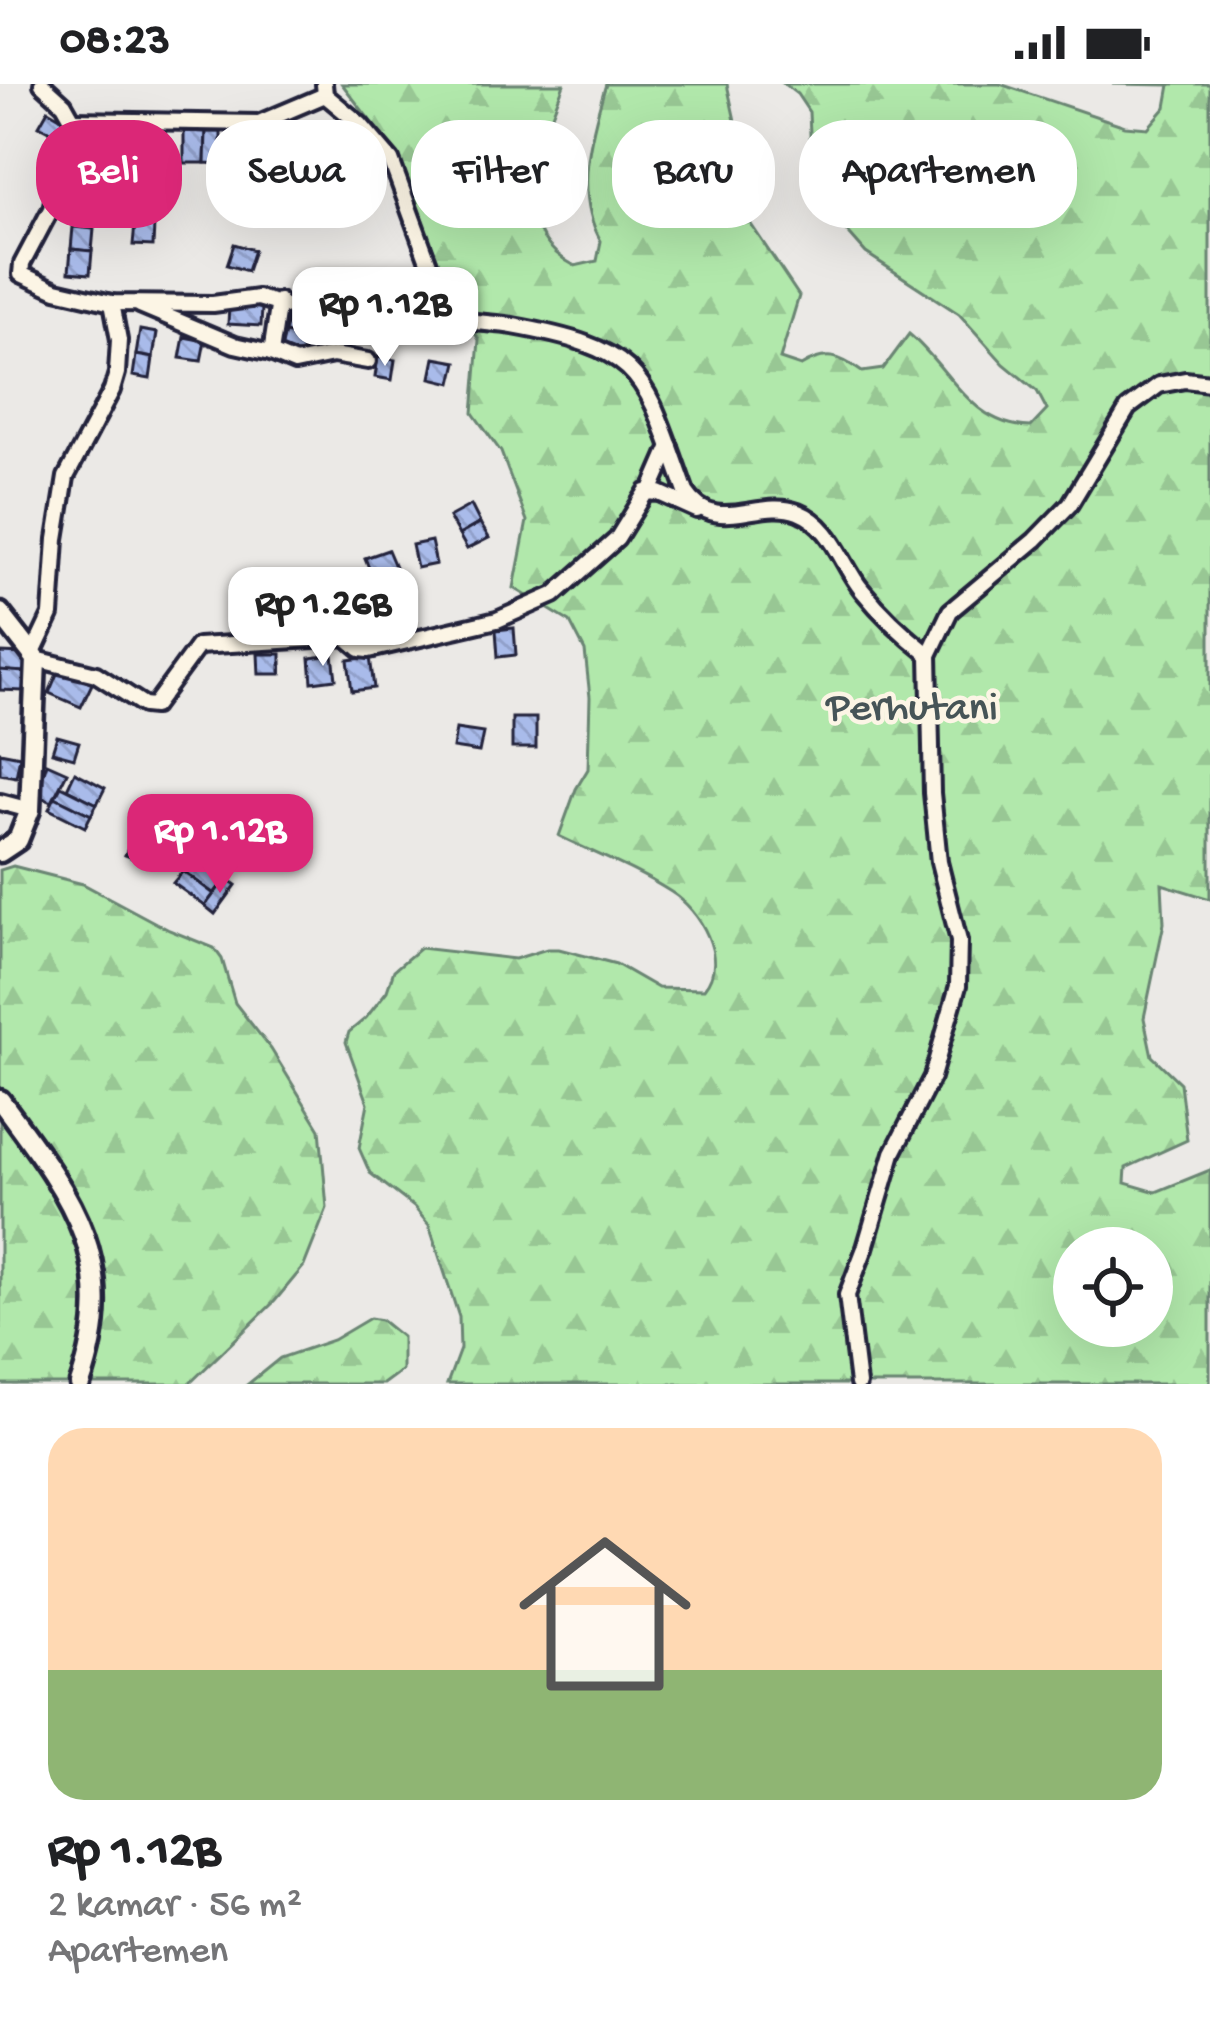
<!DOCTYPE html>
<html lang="id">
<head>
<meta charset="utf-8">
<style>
  :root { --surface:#fff; --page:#f6f6f6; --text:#202124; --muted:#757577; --line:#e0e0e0; --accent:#db2777 }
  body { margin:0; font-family:"Gochi Hand",sans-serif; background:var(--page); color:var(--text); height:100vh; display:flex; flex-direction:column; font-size:45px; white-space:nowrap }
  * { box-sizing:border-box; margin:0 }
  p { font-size:39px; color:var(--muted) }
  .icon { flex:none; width:66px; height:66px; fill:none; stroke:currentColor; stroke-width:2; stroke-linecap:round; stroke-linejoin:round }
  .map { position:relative; height:1300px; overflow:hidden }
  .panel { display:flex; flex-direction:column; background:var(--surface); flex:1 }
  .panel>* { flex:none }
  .guide { position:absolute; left:36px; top:36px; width:1140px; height:108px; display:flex; gap:24px }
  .tools { position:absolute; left:1053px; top:1143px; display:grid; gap:24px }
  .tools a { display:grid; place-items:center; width:120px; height:120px; border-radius:50%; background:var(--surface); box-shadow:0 12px 48px #0002; font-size:60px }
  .price { position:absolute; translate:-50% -102px; padding:0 27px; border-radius:24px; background:#fff; color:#222; font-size:39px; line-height:78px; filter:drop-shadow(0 3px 6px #0008) }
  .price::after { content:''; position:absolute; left:50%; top:72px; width:36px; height:27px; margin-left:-18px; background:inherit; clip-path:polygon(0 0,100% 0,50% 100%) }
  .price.on { background:var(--accent); color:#fff }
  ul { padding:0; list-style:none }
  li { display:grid; align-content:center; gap:24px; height:636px; padding:0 48px }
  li+li { border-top:3px solid var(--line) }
  li span { display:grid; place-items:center; height:372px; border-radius:36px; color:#555 }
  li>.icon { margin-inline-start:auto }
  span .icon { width:216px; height:216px; fill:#fffc; stroke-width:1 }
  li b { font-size:51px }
  .chip { padding:0 42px; border-radius:48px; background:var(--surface); box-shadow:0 12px 48px #0002; font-size:42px; line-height:108px }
  .chip.on { background:var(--accent); color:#fff }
  .status { display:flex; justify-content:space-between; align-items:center; height:84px; padding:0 60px; background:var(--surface); direction:ltr }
  .status svg { height:33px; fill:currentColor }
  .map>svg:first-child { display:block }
  .forest { fill:url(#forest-firs); stroke:#6a8573; stroke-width:3; fill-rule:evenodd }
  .building { fill:url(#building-back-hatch); stroke:#22223b; stroke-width:3 }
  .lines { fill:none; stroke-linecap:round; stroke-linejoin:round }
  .street-casing { stroke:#22223b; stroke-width:22 }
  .secondary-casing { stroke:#22223b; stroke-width:27 }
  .street { stroke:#fcf5e5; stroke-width:14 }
  .secondary { stroke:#fcf5e5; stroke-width:18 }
  .labels { text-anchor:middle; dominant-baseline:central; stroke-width:9; stroke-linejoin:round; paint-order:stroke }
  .park-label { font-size:42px; fill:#465457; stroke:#fcf5e5 }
</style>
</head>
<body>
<div class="status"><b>08:23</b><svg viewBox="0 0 49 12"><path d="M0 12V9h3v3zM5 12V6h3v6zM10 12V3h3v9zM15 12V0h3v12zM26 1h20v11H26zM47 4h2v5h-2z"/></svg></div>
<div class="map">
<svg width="1210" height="1300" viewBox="0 0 1210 1300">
  <defs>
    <pattern id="forest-firs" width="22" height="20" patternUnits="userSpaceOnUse" patternTransform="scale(3)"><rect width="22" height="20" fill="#b1e8ab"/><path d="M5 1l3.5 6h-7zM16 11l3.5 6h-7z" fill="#98c794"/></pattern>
    <pattern id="building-back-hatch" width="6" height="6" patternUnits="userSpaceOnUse" patternTransform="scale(3)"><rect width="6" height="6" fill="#a9bbea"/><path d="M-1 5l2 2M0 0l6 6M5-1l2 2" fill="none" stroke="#91a0ca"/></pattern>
  </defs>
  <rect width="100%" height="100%" fill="#ebe9e6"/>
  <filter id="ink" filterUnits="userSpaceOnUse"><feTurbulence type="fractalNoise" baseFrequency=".00833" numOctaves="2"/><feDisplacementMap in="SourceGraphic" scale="24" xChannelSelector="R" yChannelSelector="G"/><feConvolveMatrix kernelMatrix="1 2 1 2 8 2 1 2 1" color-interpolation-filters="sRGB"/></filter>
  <g filter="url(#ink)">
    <g class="forest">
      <path d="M342,0H564C541,60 500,142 575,182L597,177L601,157C574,110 591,49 606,0H727L742,69L750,139L799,212L780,275L801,282C825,267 839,271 862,288L883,285L909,250C950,284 970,342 1031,343L1047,326L1037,307L1004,280L959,230L866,169L836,135L825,116L811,72L809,28L797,10L784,0H1000L1125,42L1148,44L1166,23L1170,1L1113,0H1210V815L1162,800L1164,839L1144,934L1152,972L1180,999L1187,1056L1126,1084L1125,1099L1156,1108L1210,1086V1300H447L460,1265L459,1233L429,1141L414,1123L370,1089L359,1064L368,1019L346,958L349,948L366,934L387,907L394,886L420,864L515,875L547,865H559L616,880L658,904L704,905C729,875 700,826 671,808C637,786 596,770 559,752L576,705L588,685L590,613L585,567L570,538L514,504L527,437L501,368L473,329L479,256L451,208L392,65ZM1074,1164H1152V1242H1074Z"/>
      <path d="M13,782L83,800L169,846L214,864L222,875L235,919L271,965L320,1045L327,1124L304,1182L275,1217L189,1300H0V786Z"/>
      <path d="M370,1234L381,1236L402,1253V1286L383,1300H248L280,1274L333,1256Z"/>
    </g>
    <g class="building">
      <path d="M48,26L67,37L58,52L39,42Z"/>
      <path d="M127,44L146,50L137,78L117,71Z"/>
      <path d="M184,47L206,48L205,79H184Z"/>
      <path d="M206,48H221V80L205,79Z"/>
      <path d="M135,140L154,141L153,162L133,161Z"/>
      <path d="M73,143L94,145L92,167L71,165Z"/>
      <path d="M234,160L254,166L247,187L227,181Z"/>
      <path d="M71,165L92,167L90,190L69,188Z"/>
      <path d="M229,222L262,224L261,242L228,240Z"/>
      <path d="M289,229L311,234L306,254L285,249Z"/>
      <path d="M140,246L157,249L153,274L136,271Z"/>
      <path d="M285,249L306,254L302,270L281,265Z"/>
      <path d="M184,253L205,257L201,277L180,274Z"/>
      <path d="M136,271L153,274L150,295L133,292Z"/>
      <path d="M378,273L395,276L392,296L375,293Z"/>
      <path d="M435,274L457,278L452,299L431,294Z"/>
      <path d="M471,421L480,439L459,451L449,433Z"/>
      <path d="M480,439L489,454L467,465L459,451Z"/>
      <path d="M431,457L436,480L417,484L412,461Z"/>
      <path d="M388,466L396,485L373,494L365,474Z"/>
      <path d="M363,501L367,526L344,529L340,504Z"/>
      <path d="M266,517H285V545L267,546Z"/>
      <path d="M514,544L516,571L498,573L496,546Z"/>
      <path d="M0,569L25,570L24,588L0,587Z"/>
      <path d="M258,570H281V590H259Z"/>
      <path d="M333,571L336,595L312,598L310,574Z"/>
      <path d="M370,573L374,604L352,607L348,576Z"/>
      <path d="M59,585L92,600L81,623L49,609Z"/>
      <path d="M0,586L24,588L23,607L0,606Z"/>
      <rect x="512" y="634" width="24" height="30"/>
      <path d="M456,645L483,649L479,668L453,664Z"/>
      <path d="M57,652L79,658L74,674L52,668Z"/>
      <path d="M0,668L20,672L16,693L0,690Z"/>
      <path d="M47,679L67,688L52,718L37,711Z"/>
      <path d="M75,688L105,704L97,720L67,705Z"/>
      <path d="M61,702L97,720L91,731L55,713Z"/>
      <path d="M55,713L91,731L85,743L49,725Z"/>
      <path d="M133,753L153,761L145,779L125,771Z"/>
      <path d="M195,770L227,793L214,810L183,787Z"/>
      <path d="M183,787L214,810L205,822L173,799Z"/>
      <path d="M226,794L236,801L215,830L205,822Z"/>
    </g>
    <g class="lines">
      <defs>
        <g id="street">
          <path d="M42,0L64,20L73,36"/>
          <path d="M324,0L325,11L361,41L391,76L448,232C469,240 492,238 513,242C646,266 643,289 686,408C715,453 759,413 798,428C833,442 841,480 862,506C882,531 905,552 929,571"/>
          <path d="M325,11L259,39L73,36L51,125L22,180L21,190L56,206L112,219L213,220L258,214L363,244L448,232"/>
          <path d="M140,221L235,261L271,269L279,217"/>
          <path d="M271,269L295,279L333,271L368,277"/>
          <path d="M650,408L670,362"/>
          <path d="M34,567L51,531L56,455L66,393L112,306L117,289L119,256L112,219"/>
          <path d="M36,575L96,590L144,621L154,622L198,562L346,553L360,565L369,566L497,536L554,511L617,455L646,408L659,409L697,426"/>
          <path d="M0,718L30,726"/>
          <path d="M858,1300L847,1211L865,1164L893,1069L932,993L958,902L959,857L939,778L932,709L929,571L950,527L1035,456L1070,420L1128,324L1159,301L1185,296L1210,299"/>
        </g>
        <g id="secondary">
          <path d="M0,529L36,575L30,726L18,756L0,768"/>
          <path d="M0,1016C71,1112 123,1177 80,1300"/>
        </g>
      </defs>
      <use href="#street" class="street-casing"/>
      <use href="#secondary" class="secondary-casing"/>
      <use href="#street" class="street"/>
      <use href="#secondary" class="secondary"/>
    </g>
  </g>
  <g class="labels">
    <g class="park-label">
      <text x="912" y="626">Perhutani</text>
    </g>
  </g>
</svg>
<div class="tools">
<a><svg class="icon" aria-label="locate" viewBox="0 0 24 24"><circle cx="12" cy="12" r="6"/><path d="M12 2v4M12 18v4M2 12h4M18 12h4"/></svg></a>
</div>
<b class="price" style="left:385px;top:285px">Rp 1.12B</b>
<b class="price" style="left:323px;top:585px">Rp 1.26B</b>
<b class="price on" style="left:220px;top:812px">Rp 1.12B</b>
<div class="guide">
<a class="chip on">Beli</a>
<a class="chip">Sewa</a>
<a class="chip">Filter</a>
<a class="chip">Baru</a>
<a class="chip">Apartemen</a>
</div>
</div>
<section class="panel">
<ul>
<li><span style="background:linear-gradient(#ffd9b3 65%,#8fb573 0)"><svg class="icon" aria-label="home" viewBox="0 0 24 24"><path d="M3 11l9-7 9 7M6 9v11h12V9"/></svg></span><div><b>Rp 1.12B</b><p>2 kamar · 56 m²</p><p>Apartemen</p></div></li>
</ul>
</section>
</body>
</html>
